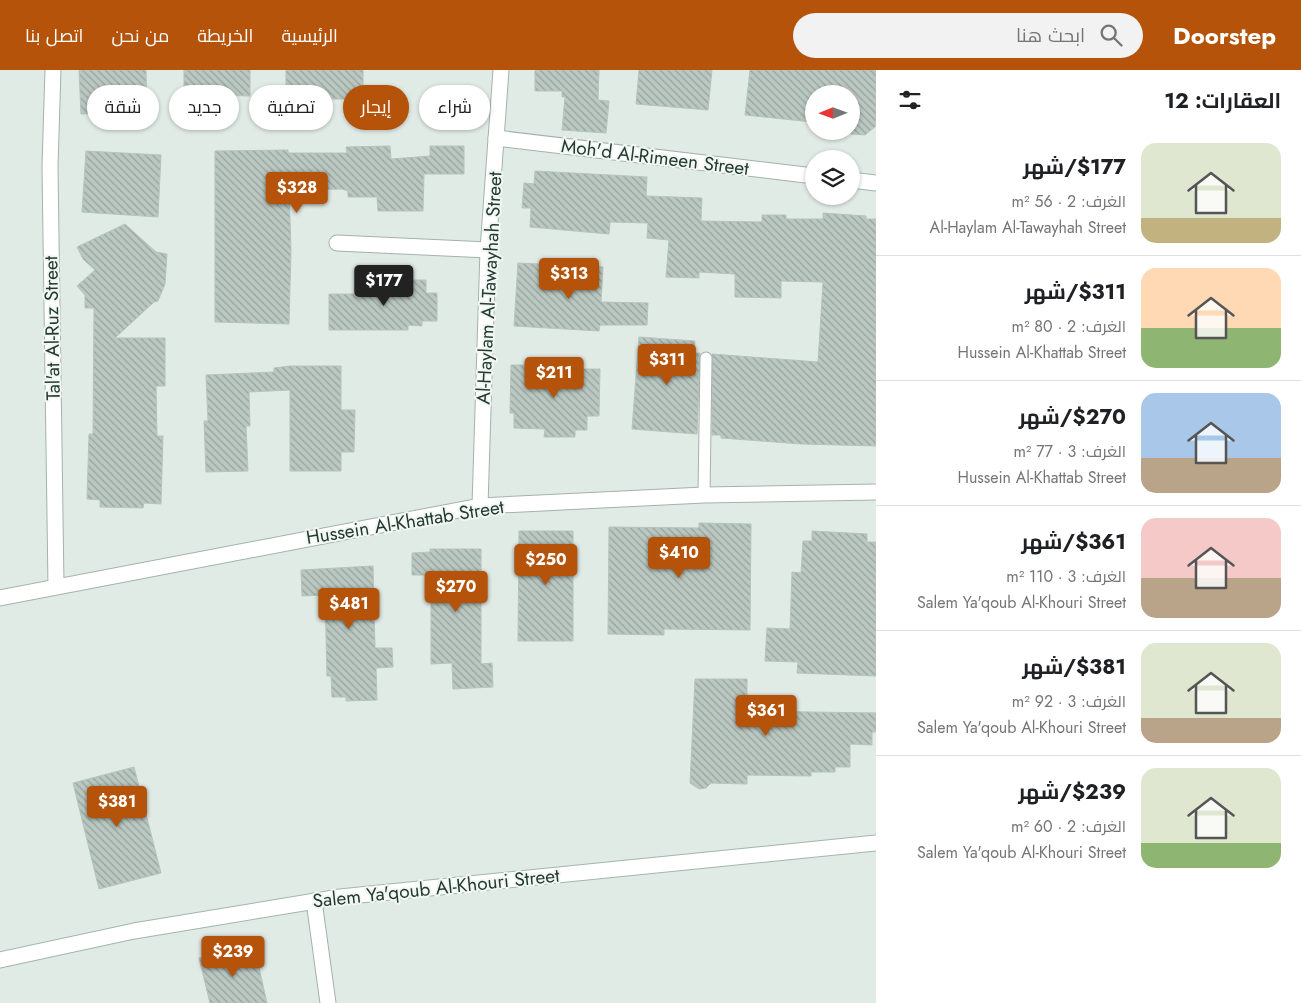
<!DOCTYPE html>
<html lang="ar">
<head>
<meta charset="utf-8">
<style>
  :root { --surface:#fff; --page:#f2f2f2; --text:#202124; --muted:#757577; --line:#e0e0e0; --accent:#b45309 }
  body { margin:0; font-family:Jost,Cairo,sans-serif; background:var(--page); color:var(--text); direction:rtl; height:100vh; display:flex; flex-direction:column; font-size:19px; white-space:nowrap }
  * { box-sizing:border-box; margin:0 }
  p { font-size:16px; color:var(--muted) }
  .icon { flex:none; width:28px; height:28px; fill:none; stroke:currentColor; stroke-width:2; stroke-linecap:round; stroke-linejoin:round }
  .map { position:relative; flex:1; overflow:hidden; direction:ltr }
  .sheet { display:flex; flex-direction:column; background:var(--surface); width:425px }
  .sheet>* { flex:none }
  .banner { position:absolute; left:15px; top:15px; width:475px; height:45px; direction:rtl; display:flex; gap:10px }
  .needle { width:32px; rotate:269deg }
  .tools { position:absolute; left:805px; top:15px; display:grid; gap:10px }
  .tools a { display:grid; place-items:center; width:55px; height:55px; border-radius:50%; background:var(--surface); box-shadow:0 1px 4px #0004; font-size:25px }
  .price { position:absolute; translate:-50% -42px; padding:0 11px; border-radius:5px; background:var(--accent); color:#fff; font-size:16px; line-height:32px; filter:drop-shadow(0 1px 2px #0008) }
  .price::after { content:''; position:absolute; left:50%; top:30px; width:15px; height:11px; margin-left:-8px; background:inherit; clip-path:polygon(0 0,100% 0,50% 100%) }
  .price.current { background:#222; color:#fff }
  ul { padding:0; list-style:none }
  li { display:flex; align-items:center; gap:15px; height:125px; padding:0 20px }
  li+li { border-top:1px solid var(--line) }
  li span { display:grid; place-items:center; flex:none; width:140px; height:100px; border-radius:15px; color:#555 }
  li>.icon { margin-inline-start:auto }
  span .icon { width:60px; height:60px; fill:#fffc; stroke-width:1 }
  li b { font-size:21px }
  h2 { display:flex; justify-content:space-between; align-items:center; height:60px; padding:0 20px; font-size:21px }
  .pill { padding:0 18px; border-radius:22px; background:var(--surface); box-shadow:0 1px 4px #0004; font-size:18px; line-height:45px }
  .pill.current { background:var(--accent); color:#fff }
  header { display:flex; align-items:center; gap:30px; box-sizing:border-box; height:70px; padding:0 25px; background:var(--accent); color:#fff }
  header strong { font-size:24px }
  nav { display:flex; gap:28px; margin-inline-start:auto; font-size:18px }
  .search { width:350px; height:45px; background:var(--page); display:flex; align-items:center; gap:12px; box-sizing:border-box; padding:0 18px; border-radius:28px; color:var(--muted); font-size:19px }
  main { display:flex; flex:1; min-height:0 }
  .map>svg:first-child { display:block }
  .building { fill:url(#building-back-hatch); stroke:#b4c4bc }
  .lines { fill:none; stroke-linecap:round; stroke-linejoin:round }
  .lane-casing { stroke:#a4b2ac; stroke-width:13 }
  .street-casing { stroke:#a4b2ac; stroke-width:17 }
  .secondary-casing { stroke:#a1b6ac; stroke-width:17 }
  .lane { stroke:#fff; stroke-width:11 }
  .street { stroke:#fff; stroke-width:15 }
  .secondary { stroke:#fff; stroke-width:15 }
  .labels { text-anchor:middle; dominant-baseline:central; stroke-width:4; stroke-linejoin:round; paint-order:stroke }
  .street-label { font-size:19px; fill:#233a32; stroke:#f2f7f4 }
</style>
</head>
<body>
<header>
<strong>Doorstep</strong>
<div class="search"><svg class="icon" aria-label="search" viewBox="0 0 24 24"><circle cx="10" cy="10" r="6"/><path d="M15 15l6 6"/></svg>ابحث هنا</div>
<nav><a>الرئيسية</a><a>الخريطة</a><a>من نحن</a><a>اتصل بنا</a></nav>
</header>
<main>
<section class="sheet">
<h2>العقارات: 12<svg class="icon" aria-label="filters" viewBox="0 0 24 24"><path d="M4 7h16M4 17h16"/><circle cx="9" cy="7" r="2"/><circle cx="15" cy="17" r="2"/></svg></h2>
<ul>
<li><span style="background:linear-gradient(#dfe7d0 75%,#c2b280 0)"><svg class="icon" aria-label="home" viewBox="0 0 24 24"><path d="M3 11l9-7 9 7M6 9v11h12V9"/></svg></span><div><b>$177/شهر</b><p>الغرف: 2 · 56 m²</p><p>Al-Haylam Al-Tawayhah Street</p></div></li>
<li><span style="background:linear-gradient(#ffd9b3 60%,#8fb573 0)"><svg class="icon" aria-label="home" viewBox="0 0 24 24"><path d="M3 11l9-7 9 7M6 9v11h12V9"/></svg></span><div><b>$311/شهر</b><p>الغرف: 2 · 80 m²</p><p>Hussein Al-Khattab Street</p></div></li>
<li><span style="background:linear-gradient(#a9c7e8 65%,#b9a48a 0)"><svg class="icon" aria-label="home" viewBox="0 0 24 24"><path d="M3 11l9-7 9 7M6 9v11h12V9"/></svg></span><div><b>$270/شهر</b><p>الغرف: 3 · 77 m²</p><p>Hussein Al-Khattab Street</p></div></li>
<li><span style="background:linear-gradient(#f6c9c9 60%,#b9a48a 0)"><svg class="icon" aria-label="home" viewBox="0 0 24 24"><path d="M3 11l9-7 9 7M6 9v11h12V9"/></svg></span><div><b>$361/شهر</b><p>الغرف: 3 · 110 m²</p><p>Salem Ya'qoub Al-Khouri Street</p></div></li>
<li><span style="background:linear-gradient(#dfe7d0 75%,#b9a48a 0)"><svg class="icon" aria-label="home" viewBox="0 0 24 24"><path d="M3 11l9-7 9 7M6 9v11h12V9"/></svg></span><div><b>$381/شهر</b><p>الغرف: 3 · 92 m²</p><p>Salem Ya'qoub Al-Khouri Street</p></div></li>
<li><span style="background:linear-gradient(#dfe7d0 75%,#8fb573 0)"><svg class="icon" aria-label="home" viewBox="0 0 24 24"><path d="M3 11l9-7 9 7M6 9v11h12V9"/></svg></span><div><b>$239/شهر</b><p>الغرف: 2 · 60 m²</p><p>Salem Ya'qoub Al-Khouri Street</p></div></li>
</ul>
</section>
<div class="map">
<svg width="876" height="933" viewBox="0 0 876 933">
  <defs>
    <pattern id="building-back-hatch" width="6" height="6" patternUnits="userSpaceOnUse" patternTransform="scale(1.25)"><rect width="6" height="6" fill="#bac8c1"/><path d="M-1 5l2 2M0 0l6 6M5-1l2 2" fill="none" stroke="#97a39d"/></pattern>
  </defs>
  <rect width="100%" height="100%" fill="#e1ebe6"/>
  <g class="building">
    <path d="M79,0H146L147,42L81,44Z"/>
    <path d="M184,0H250V26L184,24Z"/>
    <rect x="286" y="0" width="77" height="29"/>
    <path d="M535,0H599L598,30L609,31L606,63L562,60L565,27H562V21H535Z"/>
    <path d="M639,0H712L708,40L636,34Z"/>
    <path d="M750,0H876V56L865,65L851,64V24H814L812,52L745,45Z"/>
    <path d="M390,76L391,89L430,86V76H464V104H424L423,141H378L377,127H348V121L342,119L289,120L291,181L289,254L215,252V81L288,80V83H347L346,77Z"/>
    <path d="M86,81L161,85L158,147L82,142Z"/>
    <path d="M535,101L647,107L646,126L702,128L701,151L762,152V145H786V149H823V143L866,146V149H876V376L801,374L721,368V365H712V284L818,292L823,212L781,211V228L735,227V204L699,202V208L666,207L669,170L647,168L648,153L610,152L609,164L530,157L531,138H522L524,113L534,114Z"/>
    <path d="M125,154L156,182L167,184L165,214L158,231L154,232L115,268H165V316H156L157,366H163L161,434L144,433L143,438L100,437V430L87,429L89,364H93L94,238H85V225L77,216L95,200L83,189L77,177Z"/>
    <path d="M518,193L603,197L601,232L648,233L647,255H600L599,261L514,256Z"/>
    <path d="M376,210H426V223H437V251H422V256L408,255V260H329V224H361V216H376Z"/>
    <path d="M639,267L695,271L694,283H700L697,364L632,359Z"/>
    <path d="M511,295H555V299H600L599,346H587V360H575V367H544L545,359L514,358V343H510Z"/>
    <path d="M290,296H341V340H355L354,382H341V401H290V320L249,322L250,356H246L248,401L206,402L204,351H208L206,305L274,302V298Z"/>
    <path d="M699,453L751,454L750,560L664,559V565L608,564L609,457L699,458Z"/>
    <path d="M519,461H573V571H518Z"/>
    <path d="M812,461L867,464V472H876V606L797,603L798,592L765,591L767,558L790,559L792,502L801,503L803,471H812Z"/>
    <path d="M430,479H481V594L492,593L493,617L453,619L452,593L431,594V505H412V483L430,482Z"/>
    <path d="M373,496L375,578H392L393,597L376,598L377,630L346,631V627H332L331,606H327L325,525L302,526L301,500Z"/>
    <path d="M695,609H747V641L876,643V662H872V675L850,674V697H835V702H811V706L747,705V714L711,713L706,718L699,719L690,713Z"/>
    <path d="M134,697L161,803L99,819L73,713Z"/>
    <path d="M245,878L257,889L267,933H210L199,888Z"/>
  </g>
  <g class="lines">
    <defs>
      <path id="lane" d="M704,425L706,288"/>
      <g id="street">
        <path d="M53,0L50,96L56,516"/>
        <path d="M496,68L814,106"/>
        <path d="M851,110L876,113"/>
        <path d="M337,173L488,180"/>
        <path d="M480,436L488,180L501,0"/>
        <path d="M0,528L480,436L704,425L876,422"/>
        <path d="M314,831L328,933"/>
      </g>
      <path id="secondary" d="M0,890L134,861L340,827L876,773"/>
    </defs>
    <use href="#lane" class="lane-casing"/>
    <use href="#street" class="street-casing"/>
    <use href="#secondary" class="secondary-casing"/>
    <use href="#lane" class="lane"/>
    <use href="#street" class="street"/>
    <use href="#secondary" class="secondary"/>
  </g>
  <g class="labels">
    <g class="street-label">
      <text transform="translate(655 87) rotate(7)">Moh'd Al-Rimeen Street</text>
      <text transform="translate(489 218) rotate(-87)">Al-Haylam Al-Tawayhah Street</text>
      <text transform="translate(52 258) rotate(-91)">Tal'at Al-Ruz Street</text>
      <text transform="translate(405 452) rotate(-9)">Hussein Al-Khattab Street</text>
      <text transform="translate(436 818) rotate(-6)">Salem Ya'qoub Al-Khouri Street</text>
    </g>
  </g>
</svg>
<div class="tools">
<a><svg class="needle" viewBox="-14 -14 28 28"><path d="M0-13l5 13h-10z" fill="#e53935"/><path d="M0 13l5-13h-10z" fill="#757577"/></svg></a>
<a><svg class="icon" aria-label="layers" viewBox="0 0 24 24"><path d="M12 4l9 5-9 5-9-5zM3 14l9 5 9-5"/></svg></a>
</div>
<b class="price" style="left:297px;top:144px">$328</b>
<b class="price" style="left:569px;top:230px">$313</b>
<b class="price current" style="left:384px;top:237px">$177</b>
<b class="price" style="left:667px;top:316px">$311</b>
<b class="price" style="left:554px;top:329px">$211</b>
<b class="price" style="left:679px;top:509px">$410</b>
<b class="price" style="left:546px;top:516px">$250</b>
<b class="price" style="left:456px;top:543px">$270</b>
<b class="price" style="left:349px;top:560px">$481</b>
<b class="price" style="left:766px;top:667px">$361</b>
<b class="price" style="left:117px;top:758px">$381</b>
<b class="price" style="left:233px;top:908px">$239</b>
<div class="banner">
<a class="pill">شراء</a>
<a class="pill current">إيجار</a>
<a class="pill">تصفية</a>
<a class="pill">جديد</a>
<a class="pill">شقة</a>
</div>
</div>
</main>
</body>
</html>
